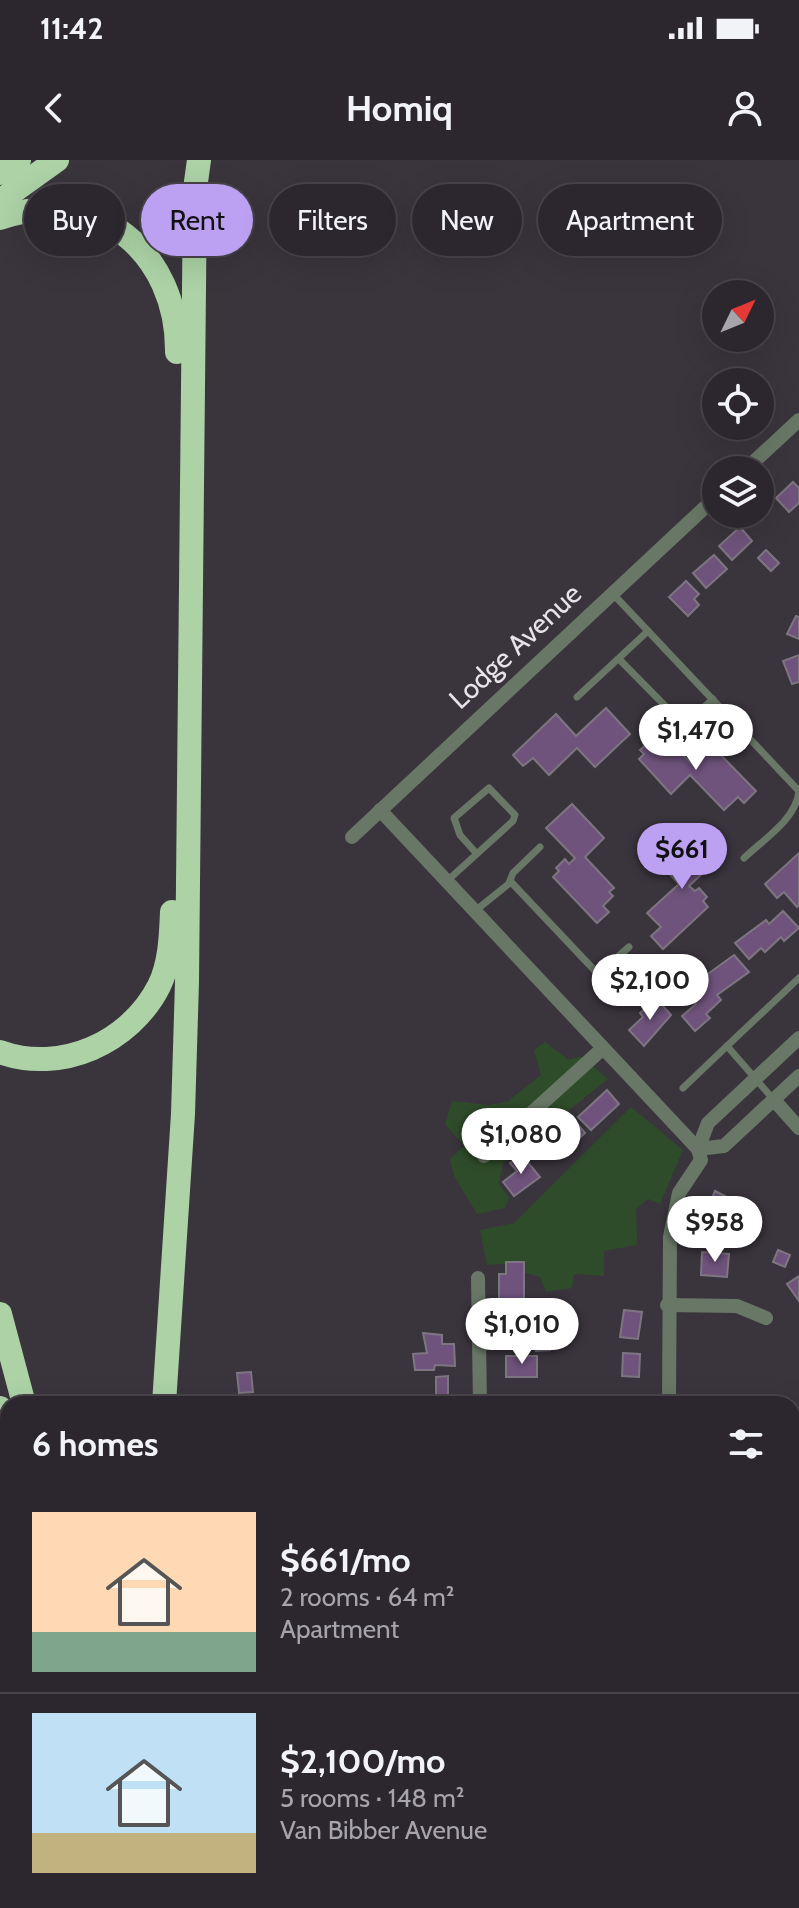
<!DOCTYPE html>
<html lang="en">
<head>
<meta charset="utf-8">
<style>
  :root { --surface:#2c272e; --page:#342f36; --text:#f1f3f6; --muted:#a6a5aa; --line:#48444a; --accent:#bca0f2 }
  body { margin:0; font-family:Cabin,sans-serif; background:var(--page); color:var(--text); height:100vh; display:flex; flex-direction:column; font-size:30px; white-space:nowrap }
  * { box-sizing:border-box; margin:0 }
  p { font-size:26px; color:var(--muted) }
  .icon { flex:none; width:44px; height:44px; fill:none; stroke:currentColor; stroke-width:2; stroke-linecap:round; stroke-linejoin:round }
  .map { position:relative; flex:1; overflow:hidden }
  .drawer { position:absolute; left:0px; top:1236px; width:800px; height:512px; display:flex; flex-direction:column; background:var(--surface); border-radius:24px 24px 0 0; box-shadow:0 8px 32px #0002,0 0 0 2px var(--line) }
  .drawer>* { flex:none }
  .guide { position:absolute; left:24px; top:24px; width:752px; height:72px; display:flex; gap:16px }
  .needle { width:52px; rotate:47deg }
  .tools { position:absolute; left:702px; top:120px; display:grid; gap:16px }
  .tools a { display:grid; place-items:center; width:72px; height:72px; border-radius:50%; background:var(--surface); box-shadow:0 8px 32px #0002,0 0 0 2px var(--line); font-size:40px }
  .price { position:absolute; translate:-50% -68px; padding:0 18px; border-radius:28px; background:#fff; color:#222; font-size:26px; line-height:52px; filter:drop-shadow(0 2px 4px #0008) }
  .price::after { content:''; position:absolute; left:50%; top:48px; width:24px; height:18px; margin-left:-12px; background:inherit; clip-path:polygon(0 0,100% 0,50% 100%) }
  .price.selected { background:var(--accent); color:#111 }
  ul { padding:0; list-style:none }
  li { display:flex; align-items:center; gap:24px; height:200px; padding:0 32px }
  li+li { border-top:2px solid var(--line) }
  li span { display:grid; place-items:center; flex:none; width:224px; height:160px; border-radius:0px; color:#555 }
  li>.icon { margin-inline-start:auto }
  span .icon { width:96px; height:96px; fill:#fffc; stroke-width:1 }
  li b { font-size:34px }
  h2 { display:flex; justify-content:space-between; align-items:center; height:96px; padding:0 32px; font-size:34px }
  .tag { padding:0 28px; border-radius:36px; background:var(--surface); box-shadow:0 8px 32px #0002,0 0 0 2px var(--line); font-size:28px; line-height:72px }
  .tag.selected { background:var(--accent); color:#111 }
  .status { display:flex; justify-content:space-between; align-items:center; height:56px; padding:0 40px; background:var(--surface); direction:ltr }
  .status svg { height:22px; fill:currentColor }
  header { display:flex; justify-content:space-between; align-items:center; height:104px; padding:0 32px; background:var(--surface); font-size:36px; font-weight:700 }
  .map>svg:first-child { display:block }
  .green { fill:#2f4c2a }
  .building { fill:#6f537c; stroke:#7d7681; stroke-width:2 }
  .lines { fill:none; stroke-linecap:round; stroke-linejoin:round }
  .lane { stroke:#697866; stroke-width:7 }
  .street { stroke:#697866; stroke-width:14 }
  .highway { stroke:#acd2a6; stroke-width:24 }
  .labels { text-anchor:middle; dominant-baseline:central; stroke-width:6; stroke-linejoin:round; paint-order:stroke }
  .street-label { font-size:28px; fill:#e7e3e9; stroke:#3a343d }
</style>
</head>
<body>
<div class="status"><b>11:42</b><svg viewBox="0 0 49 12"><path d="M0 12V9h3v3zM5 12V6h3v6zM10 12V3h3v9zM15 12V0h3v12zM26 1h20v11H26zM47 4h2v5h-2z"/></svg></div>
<header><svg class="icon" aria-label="back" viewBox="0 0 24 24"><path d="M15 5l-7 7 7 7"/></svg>Homiq<svg class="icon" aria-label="person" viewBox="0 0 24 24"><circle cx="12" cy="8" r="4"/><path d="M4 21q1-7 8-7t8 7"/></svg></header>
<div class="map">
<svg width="799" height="1748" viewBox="0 0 799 1748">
  <rect width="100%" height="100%" fill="#3a343d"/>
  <g class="green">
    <path d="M545,882L569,900L581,896L608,919L503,1003L499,1024L509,1038L505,1048L477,1054L454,1016L450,999L464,986L445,964L452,941L489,945L508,941L541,915L534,890Z"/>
    <path d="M631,947L683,990L660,1044L648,1039L636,1049L637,1085L604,1091V1116L574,1114L572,1128L546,1132L540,1117L523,1112L516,1103L487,1105L480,1070L514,1063Z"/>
    <path d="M0,1624L8,1644V1740H45L48,1748H0Z"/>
  </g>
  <g class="building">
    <path d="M793,322L799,328V343L789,352L776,338Z"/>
    <path d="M740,367L752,381L732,400L719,386Z"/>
    <path d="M766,390L779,403L771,411L758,398Z"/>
    <path d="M714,395L727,409L706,428L693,413Z"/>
    <path d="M686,421L699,434L694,439L699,445L688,456L669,437Z"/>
    <path d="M796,456L799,457V479L787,474Z"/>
    <path d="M799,495V522L792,524L783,501Z"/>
    <path d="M606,548L630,574L595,607L577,588L549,615L533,598L523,606L513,595L556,554L576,576Z"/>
    <path d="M663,575L693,605L698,599L694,595L702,587L707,591L712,586L756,631L744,643L738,637L724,650L690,615L671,634L639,599L644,594L640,590L649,582L653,586Z"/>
    <path d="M572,644L604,678L585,697L614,728L609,732L613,736L603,746L609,752L597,763L553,717L559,711L556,708L565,699L569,704L575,698L546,668Z"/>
    <path d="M692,674L717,700L689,726L695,731L699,728L707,737L703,741L708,747L663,789L651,776L661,767L647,753L679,724L660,704Z"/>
    <path d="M799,693V745L797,747L784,732L777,738L765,724Z"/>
    <path d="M783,751L799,768L784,781L781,777L765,792L761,788L749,799L735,783L766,760L769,764Z"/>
    <path d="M734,795L749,812L717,835L721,840L706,854L710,858L695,871L682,856L696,844L690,838L705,824L701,819Z"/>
    <path d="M656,838L671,855L644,886L629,870L643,857L640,853Z"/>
    <path d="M607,930L619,944L591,970L578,957Z"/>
    <path d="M574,960L585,973L571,986L560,973Z"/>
    <path d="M521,994L540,1017L514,1036L503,1022L517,1011L510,1003Z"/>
    <path d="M715,1031L729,1038L724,1050L733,1054L726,1071L702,1060Z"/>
    <path d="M740,1063L755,1068L751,1082L735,1078Z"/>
    <path d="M778,1090L790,1095L785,1107L773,1102Z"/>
    <path d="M702,1092L729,1094L727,1117L701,1115Z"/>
    <path d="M506,1102H524V1146H499V1114H506Z"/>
    <path d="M799,1116V1141L787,1124Z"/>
    <path d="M624,1150L642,1152L638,1179L620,1177Z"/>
    <path d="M528,1160V1172L535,1171V1183H513L512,1161Z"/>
    <path d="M423,1173L442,1175V1184H454L455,1206L435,1205L434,1210H415L413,1194L427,1193Z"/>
    <path d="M550,1181V1190L536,1191V1182Z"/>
    <path d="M623,1193L640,1194L639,1217L622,1216Z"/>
    <rect x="506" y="1196" width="31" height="21"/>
    <path d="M251,1212L253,1232L239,1233L237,1213Z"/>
    <path d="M448,1216V1244H436V1217Z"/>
    <path d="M792,1301L799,1307V1315L792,1324Z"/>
    <path d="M795,1613L799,1618L798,1645L792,1638Z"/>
    <path d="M792,1730L799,1738L795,1748H779L772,1740H792Z"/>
    <path d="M614,1740H636L638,1742L631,1748H621Z"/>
    <path d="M727,1741L746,1740L747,1741L733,1748Z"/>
  </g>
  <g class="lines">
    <g class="lane">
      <path d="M613,434L799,631"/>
      <path d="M619,499L678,559L692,558L713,539"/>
      <path d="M577,537L648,471"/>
      <path d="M744,698C764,679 795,660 799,632"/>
      <path d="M447,721L513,661L515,655L489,628L454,658L460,675L477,694"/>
      <path d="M509,723L513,713L540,687"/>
      <path d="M475,751L511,722L598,814L629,787"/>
      <path d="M683,928L727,886"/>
      <path d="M774,940L727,886L799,818"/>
    </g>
    <g class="street">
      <path d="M745,310L799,260"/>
      <path d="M380,650L698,989"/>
      <path d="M352,677L716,337"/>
      <path d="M774,940L799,968"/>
      <path d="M698,989L708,963L799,878"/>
      <path d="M698,989L724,986L799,916"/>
      <path d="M484,996L602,889"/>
      <path d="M478,1118L480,1244"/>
      <path d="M667,1145L737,1146L766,1158"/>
      <path d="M669,1244L670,1077L679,1033L701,1000L698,989"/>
      <path d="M792,1369L799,1375"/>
      <path d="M792,1687L799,1694"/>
      <path d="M564,1740L571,1748"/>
      <path d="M378,1748L387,1740"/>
    </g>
    <g class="highway">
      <path d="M0,13L19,0"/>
      <path d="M0,41L57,0"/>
      <path d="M0,58C97,24 178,93 177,192"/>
      <path d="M0,892C61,914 130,883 159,826C170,804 171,777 172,752"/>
      <path d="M0,1154L24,1244"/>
      <path d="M164,1244L183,954L187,822L195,29L199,0"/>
      <path d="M0,1248L8,1278"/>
      <path d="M0,1406L8,1436"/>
      <path d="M0,1468L8,1491"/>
      <path d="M99,1740L102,1748"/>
      <path d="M142,1740L145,1748"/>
      <path d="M170,1740L173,1748"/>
    </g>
  </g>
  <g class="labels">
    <g class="street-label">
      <text transform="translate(515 486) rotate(-43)">Lodge Avenue</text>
    </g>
  </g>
</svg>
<div class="tools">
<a><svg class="needle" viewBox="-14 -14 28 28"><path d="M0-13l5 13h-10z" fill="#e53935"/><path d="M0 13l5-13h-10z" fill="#a6a5aa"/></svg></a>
<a><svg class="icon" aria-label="locate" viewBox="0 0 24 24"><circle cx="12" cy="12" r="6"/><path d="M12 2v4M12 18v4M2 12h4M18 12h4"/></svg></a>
<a><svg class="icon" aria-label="layers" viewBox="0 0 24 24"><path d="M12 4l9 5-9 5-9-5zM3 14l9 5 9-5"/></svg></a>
</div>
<b class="price" style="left:696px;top:612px">$1,470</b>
<b class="price selected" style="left:682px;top:731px">$661</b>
<b class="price" style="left:650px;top:862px">$2,100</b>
<b class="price" style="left:521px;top:1016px">$1,080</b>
<b class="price" style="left:715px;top:1104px">$958</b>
<b class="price" style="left:522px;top:1206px">$1,010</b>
<div class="guide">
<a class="tag">Buy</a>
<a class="tag selected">Rent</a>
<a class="tag">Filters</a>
<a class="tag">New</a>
<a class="tag">Apartment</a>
</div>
<section class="drawer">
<h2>6 homes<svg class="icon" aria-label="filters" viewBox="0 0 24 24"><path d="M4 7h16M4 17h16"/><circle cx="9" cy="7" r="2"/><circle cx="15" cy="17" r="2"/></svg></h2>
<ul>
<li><span style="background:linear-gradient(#ffd9b3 75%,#7fa58c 0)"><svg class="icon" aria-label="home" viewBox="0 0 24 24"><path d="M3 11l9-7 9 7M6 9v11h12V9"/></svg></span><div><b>$661/mo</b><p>2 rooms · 64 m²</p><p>Apartment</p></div></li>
<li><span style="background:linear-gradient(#bfe0f5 75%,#c2b280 0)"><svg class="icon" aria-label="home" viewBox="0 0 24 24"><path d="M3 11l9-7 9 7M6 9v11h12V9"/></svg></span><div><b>$2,100/mo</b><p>5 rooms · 148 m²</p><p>Van Bibber Avenue</p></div></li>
</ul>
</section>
</div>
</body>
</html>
